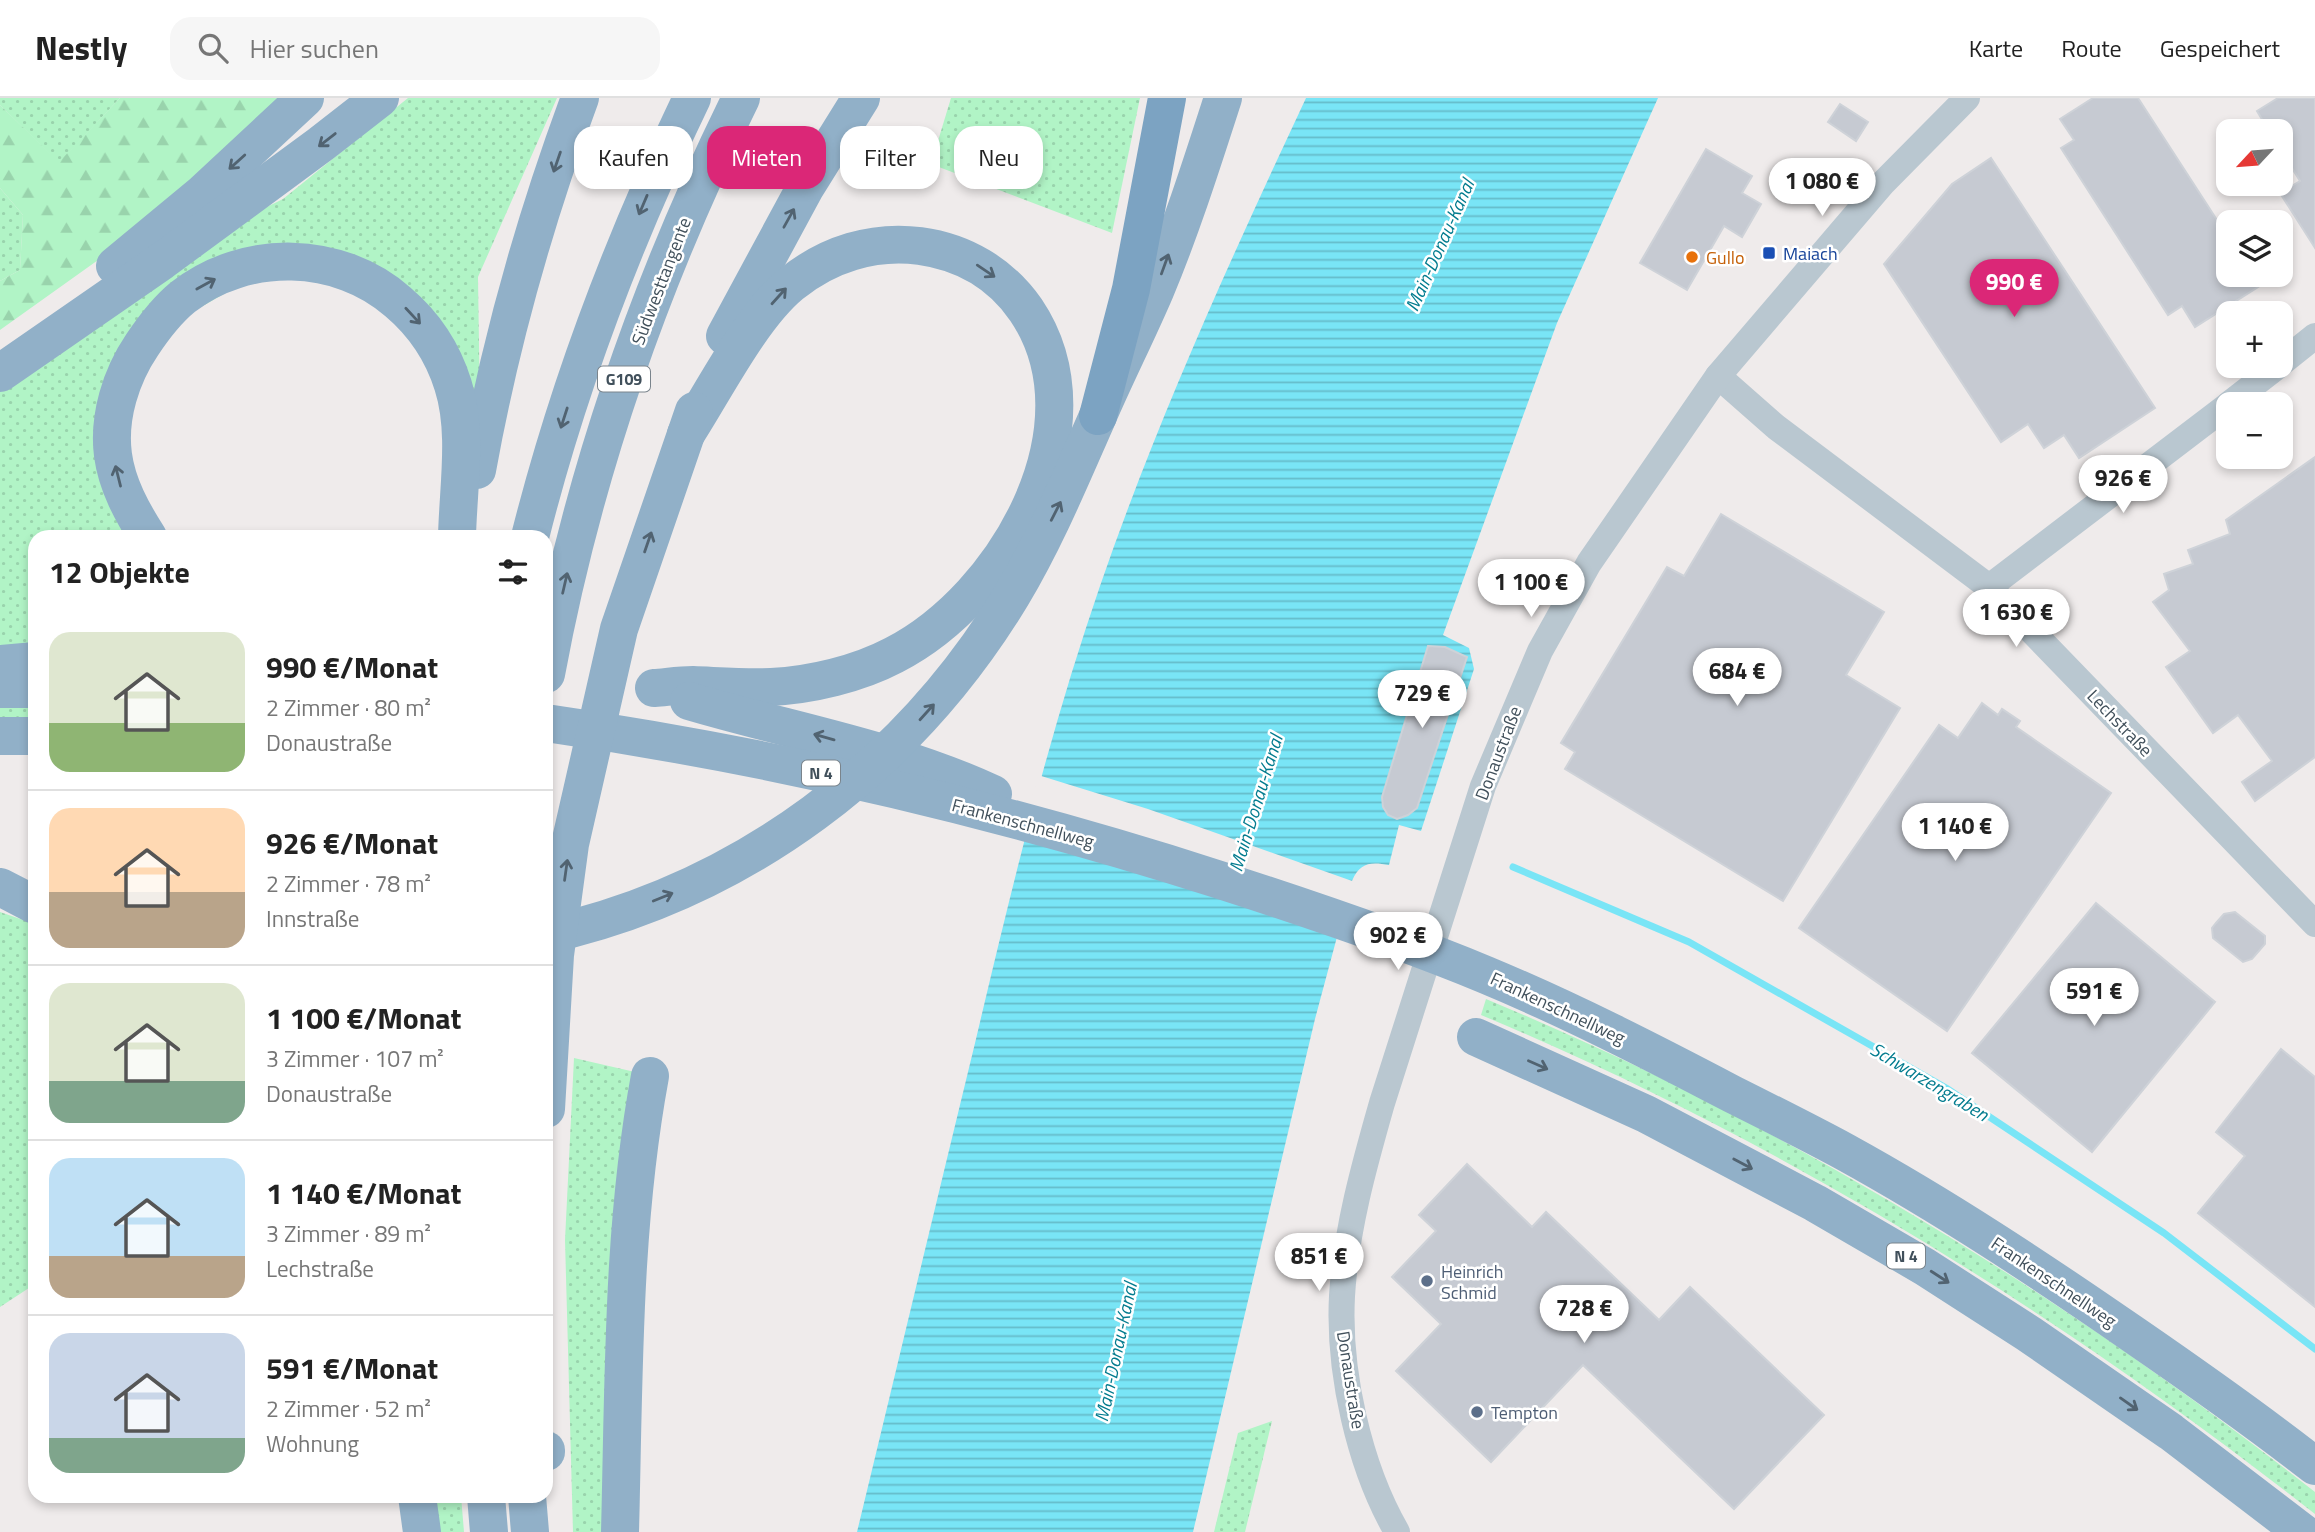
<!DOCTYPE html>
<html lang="de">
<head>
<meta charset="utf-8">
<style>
  :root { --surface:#fff; --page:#f6f6f6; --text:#222; --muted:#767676; --line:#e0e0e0; --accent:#db2777 }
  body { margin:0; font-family:"Titillium Web",sans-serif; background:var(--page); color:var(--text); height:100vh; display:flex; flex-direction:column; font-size:26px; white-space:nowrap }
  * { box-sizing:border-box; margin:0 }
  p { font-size:23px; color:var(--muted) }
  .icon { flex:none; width:38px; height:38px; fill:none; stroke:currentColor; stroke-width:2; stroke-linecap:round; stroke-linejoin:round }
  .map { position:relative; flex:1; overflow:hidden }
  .side { position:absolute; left:28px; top:432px; width:525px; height:973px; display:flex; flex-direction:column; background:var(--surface); border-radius:21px; box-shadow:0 4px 10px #0003 }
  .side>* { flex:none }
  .banner { position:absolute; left:574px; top:28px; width:665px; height:63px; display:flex; gap:14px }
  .needle { width:46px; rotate:244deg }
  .tools { position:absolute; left:2216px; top:21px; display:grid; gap:14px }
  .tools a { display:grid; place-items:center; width:77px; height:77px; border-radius:14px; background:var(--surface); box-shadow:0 4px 10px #0003; font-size:35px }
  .price { position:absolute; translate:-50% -60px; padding:0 16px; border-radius:24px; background:#fff; color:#222; font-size:23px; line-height:46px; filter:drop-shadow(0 2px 4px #0008) }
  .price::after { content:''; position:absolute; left:50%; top:42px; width:21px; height:16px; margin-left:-10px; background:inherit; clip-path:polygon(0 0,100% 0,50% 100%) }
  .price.current { background:var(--accent); color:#fff }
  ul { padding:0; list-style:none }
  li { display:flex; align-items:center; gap:21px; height:175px; padding:0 21px }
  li+li { border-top:2px solid var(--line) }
  li span { display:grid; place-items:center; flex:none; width:196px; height:140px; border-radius:21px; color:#555 }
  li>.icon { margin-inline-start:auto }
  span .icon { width:84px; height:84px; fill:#fffc; stroke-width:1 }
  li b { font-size:30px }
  h2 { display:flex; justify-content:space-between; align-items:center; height:84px; padding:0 21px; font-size:30px }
  .tag { padding:0 24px; border-radius:21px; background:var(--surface); box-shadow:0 4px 10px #0003; font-size:24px; line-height:63px }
  .tag.current { background:var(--accent); color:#fff }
  header { display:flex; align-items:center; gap:42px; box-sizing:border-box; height:98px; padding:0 35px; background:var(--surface); border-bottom:2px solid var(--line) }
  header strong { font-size:33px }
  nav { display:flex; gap:38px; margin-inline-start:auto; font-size:24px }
  .search { width:490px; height:63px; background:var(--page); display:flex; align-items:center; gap:18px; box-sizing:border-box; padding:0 24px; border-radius:21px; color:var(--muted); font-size:26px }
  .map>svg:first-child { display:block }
  .grass { fill:url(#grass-dots) }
  .forest { fill:url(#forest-firs) }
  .water { fill:url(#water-rules) }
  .pier { fill:#efebeb }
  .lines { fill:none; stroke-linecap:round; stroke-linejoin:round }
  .stream { stroke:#79e5f6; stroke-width:7 }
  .building { fill:#c6cad2; stroke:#ced2d8; stroke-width:2 }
  .minor { stroke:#b9c7d0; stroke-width:26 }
  .trunk { stroke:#91b0c8; stroke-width:38 }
  .motorway { stroke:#7ca3c2; stroke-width:38 }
  .oneway { stroke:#516371 }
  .transit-dot { fill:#1a4fb4; stroke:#fff; stroke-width:2.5 }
  .food-dot { fill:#e8710a; stroke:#fff; stroke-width:2.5 }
  .service-dot { fill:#5c6f8a; stroke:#fff; stroke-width:2.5 }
  .labels { text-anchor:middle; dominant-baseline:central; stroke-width:5; stroke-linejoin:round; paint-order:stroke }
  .shield { fill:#fff; stroke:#7a848c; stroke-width:2 }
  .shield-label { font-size:16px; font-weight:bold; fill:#41505b }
  .transit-label { font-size:18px; fill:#164399; stroke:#fff; text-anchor:start }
  .food-label { font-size:18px; fill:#c56008; stroke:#fff; text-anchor:start }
  .street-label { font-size:18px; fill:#41505b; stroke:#fff }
  .service-label { font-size:18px; fill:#4e5e75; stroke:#fff; text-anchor:start }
  .water-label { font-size:19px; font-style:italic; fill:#037c8f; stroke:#fff }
</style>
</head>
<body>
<header>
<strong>Nestly</strong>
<div class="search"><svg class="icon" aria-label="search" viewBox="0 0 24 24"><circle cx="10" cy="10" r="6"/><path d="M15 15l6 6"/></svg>Hier suchen</div>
<nav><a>Karte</a><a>Route</a><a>Gespeichert</a></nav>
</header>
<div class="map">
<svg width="2315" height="1434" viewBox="0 0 2315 1434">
  <defs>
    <pattern id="grass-dots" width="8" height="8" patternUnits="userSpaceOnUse" patternTransform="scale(1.75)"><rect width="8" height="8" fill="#b1f4c6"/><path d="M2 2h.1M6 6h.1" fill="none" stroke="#99d3ac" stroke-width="1.8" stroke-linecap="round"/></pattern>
    <pattern id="forest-firs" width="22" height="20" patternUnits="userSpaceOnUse" patternTransform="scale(1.75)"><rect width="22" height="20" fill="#b1f4c6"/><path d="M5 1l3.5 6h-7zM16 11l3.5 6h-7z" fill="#99d3ac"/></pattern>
    <pattern id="water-rules" width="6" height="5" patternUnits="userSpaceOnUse" patternTransform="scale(1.75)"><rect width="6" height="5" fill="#79e5f6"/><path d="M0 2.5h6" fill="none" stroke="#65bcca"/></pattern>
  </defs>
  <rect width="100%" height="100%" fill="#efebeb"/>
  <g class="grass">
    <path d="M0,0H120L59,65L0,7Z"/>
    <path d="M408,0H557L478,179L480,315L452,252L299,153L126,252L134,439H35V554L0,556V286L230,127L283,101Z"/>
    <path d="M951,0H1140L1112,135L931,66Z"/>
    <path d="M0,90L23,117L20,172L0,183Z"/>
    <rect x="0" y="605" width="35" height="17"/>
    <path d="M0,814L35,826V1186L0,1209Z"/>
    <path d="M1486,901C1783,1024 2062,1196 2315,1394V1416C2060,1216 1781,1042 1481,917Z"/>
    <path d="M574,960L635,974L609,1434H573L565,1142Z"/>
    <path d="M1272,1323L1245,1434H1214L1238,1335Z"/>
    <path d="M428,1398H461L464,1434H433Z"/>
  </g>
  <path class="forest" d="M120,0H281L157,120L0,232V183L20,172L23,117L0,90V7L59,64Z"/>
  <path class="water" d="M1306,0H1658L1557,225L1443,537L1469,550L1474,571L1421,733L1399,727L1389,767C1371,764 1360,764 1352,783L1315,921L1193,1434H857C897,1269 936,1105 976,941C1012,788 1049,636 1100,488C1158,320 1231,160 1306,0Z"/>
  <path class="pier" d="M1038,677L1148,711L1355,784L1340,842L1301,826L1022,739Z"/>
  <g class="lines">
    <path class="stream" d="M1513,769L1689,844L1946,990L2164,1135L2315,1251"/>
  </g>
  <g class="building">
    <path d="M2093,0H2138L2228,139V177H2277L2195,229L2182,208L2168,217L2061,50L2074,42L2060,21Z"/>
    <path d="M2278,0H2315V150L2280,95L2300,83L2280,51V33H2269L2257,13Z"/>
    <path d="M1840,6L1868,24L1856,43L1828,24Z"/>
    <path d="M1706,51L1752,78L1742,95L1761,106L1742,139L1724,128L1687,192L1640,165Z"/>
    <path d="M1991,60L2155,310L2079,360L2064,337L2044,350L2028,326L2001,344L1884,166L1952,86Z"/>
    <path d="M2315,359V659L2255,703L2242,684L2272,663L2238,617L2213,635L2166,569L2190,553L2153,504L2169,492L2164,476L2193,466L2188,452L2230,436L2226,422Z"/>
    <path d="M1721,416L1884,514L1846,577L1900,610L1783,803L1565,671L1575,654L1561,645L1667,469L1684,478Z"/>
    <path d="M1428,548L1445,549L1467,559L1417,710L1408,717L1397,721L1388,717L1383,709L1382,699Z"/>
    <path d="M1982,605L1998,617L2002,611L2020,623L2016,629L2111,695L1947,933L1799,830L1939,627L1958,640Z"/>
    <path d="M2096,805L2215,904L2092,1054L1972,955Z"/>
    <path d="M2235,814L2265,838V846L2252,861L2243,864L2213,840L2212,830L2216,825L2224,816Z"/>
    <path d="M2281,951L2315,979V1209L2198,1115L2245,1058L2216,1034Z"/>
    <path d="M1467,1066L1532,1129L1546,1114L1659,1222L1690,1189L1824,1317L1734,1411L1583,1267L1491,1364L1396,1273L1441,1226L1392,1179L1436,1133L1419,1117Z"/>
  </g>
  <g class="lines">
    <g class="minor">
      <path d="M2280,266L2315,238"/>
      <path d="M1718,278L1776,329L1989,489L2315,826"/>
      <path d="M2229,306L2278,268"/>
      <path d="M1989,489L2228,307"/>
      <path d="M1397,1434C1359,1368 1338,1274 1342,1198C1346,1132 1364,1068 1382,1005L1483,688L1540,553L1589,465L1718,278L1883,85L1967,0"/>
    </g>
    <g class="trunk">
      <path d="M115,168L202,96L305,0"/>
      <path d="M725,238L805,90L861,0"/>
      <path d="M0,275L162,163L321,46L380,0"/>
      <path d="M477,372C500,245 535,121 580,0"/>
      <path d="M148,439C132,414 117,387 113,357C108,319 121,278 142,247C154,229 167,212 183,199C246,150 339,152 398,204C424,226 443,255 453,287C468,334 458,390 457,439"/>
      <path d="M530,439C568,288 624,141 692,0"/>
      <path d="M0,566L35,563"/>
      <path d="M546,576C583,376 651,182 741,0"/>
      <path d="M654,590C667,589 680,587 693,587C719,588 745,590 771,589C811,587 858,576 894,557C1005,500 1105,329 1026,212C1001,176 964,154 920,148C873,142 828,156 791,186C751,219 715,291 686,336"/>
      <path d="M0,591H35"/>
      <path d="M689,603C790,633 897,651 993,696"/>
      <path d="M546,625C774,658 1000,711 1220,782C1310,811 1399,841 1486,877C1570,912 1652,954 1732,996C1770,1015 1808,1034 1845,1054C1945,1109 2040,1172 2134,1237C2195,1279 2256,1322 2315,1368"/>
      <path d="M0,638H35"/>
      <path d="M0,789L35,807"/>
      <path d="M546,837C743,793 908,669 1012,497C1046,440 1071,379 1098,318C1116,276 1137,235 1155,193C1181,131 1202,65 1223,0"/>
      <path d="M1476,939L1646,1016L1815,1105L1925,1169L2029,1236L2171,1334L2302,1434"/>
      <path d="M546,1011L555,857L570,746L619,531L694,313"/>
      <path d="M546,1352V1354"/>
      <path d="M417,1398L422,1434"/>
      <path d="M486,1398L489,1434"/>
      <path d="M527,1398L530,1434"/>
      <path d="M620,1434C624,1282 622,1129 650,978"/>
    </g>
    <path class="motorway" d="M1098,318L1131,191L1167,0"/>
  </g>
  <defs><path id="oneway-shaft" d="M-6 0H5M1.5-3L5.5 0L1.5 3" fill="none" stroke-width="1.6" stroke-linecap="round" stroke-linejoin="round" transform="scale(1.75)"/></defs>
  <g class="oneway">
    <use href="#oneway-shaft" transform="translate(327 42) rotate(142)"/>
    <use href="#oneway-shaft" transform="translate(237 64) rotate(138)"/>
    <use href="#oneway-shaft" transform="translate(557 64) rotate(109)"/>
    <use href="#oneway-shaft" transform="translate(643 107) rotate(113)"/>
    <use href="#oneway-shaft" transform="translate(789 120) rotate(-61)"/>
    <use href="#oneway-shaft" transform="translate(1165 166) rotate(-70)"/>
    <use href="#oneway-shaft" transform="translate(986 173) rotate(34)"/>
    <use href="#oneway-shaft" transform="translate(206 186) rotate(-29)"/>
    <use href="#oneway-shaft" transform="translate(779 198) rotate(-48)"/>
    <use href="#oneway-shaft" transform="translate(413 218) rotate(47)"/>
    <use href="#oneway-shaft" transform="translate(564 320) rotate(108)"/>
    <use href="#oneway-shaft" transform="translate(118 378) rotate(-104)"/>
    <use href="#oneway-shaft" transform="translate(1056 413) rotate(-63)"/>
    <use href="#oneway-shaft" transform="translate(648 444) rotate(-71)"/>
    <use href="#oneway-shaft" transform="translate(565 485) rotate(-77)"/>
    <use href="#oneway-shaft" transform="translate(927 614) rotate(-48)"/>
    <use href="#oneway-shaft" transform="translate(824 639) rotate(-164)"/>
    <use href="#oneway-shaft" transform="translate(566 772) rotate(-82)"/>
    <use href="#oneway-shaft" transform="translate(663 799) rotate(-22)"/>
    <use href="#oneway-shaft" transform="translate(1538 967) rotate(24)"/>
    <use href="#oneway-shaft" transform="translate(1743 1066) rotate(28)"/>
    <use href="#oneway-shaft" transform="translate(1940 1179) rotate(33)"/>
    <use href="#oneway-shaft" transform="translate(2129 1306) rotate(35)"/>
  </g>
  <rect class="transit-dot" x="1762" y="148" width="14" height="14" rx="3.5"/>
  <circle class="food-dot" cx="1692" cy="159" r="7"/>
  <g class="service-dot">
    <circle cx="1427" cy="1183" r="7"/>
    <circle cx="1477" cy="1314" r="7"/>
  </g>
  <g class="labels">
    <g class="shield">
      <rect x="598" y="268.5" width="52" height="25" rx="5"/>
      <rect x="802" y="662.5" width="38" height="25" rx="5"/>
      <rect x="1887" y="1145.5" width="38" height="25" rx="5"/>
    </g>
    <g class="shield-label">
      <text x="624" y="281">G109</text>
      <text x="821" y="675">N 4</text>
      <text x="1906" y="1158">N 4</text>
    </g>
    <g class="transit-label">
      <text x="1783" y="155">Maiach</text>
    </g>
    <g class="food-label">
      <text x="1706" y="159">Gullo</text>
    </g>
    <g class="street-label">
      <text transform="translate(661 183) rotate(-69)">Südwesttangente</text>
      <text transform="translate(2120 625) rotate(46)">Lechstraße</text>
      <text transform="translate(1498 655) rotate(-69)">Donaustraße</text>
      <text transform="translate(1023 725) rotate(15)">Frankenschnellweg</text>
      <text transform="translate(1558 910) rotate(25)">Frankenschnellweg</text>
      <text transform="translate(2054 1184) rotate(34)">Frankenschnellweg</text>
      <text transform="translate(1351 1282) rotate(81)">Donaustraße</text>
    </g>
    <g class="service-label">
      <text x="1441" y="1173">Heinrich<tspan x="1441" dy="21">Schmid</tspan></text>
      <text x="1491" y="1314">Tempton</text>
    </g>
    <g class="water-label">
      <text transform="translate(1439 147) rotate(-66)">Main-Donau-Kanal</text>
      <text transform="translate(1255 705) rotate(-73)">Main-Donau-Kanal</text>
      <text transform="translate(1930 983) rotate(31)">Schwarzengraben</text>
      <text transform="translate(1115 1254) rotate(-78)">Main-Donau-Kanal</text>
    </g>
  </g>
</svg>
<div class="tools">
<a><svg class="needle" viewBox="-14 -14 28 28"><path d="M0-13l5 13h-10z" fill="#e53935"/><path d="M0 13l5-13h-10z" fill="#767676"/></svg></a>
<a><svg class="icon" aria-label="layers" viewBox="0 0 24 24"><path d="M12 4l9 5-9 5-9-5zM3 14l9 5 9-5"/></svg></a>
<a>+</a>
<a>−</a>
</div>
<b class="price" style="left:1822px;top:120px">1 080 €</b>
<b class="price current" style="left:2014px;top:221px">990 €</b>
<b class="price" style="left:2123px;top:417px">926 €</b>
<b class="price" style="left:1531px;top:521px">1 100 €</b>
<b class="price" style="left:2016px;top:551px">1 630 €</b>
<b class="price" style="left:1737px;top:610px">684 €</b>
<b class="price" style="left:1422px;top:632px">729 €</b>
<b class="price" style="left:1955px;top:765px">1 140 €</b>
<b class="price" style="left:1398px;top:874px">902 €</b>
<b class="price" style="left:2094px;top:930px">591 €</b>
<b class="price" style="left:1319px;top:1195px">851 €</b>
<b class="price" style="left:1584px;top:1247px">728 €</b>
<div class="banner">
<a class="tag">Kaufen</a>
<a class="tag current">Mieten</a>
<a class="tag">Filter</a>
<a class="tag">Neu</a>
</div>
<section class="side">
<h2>12 Objekte<svg class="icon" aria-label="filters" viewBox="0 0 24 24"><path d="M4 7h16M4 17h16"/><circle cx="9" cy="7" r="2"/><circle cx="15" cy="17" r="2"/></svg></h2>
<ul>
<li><span style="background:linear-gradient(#dfe7d0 65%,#8fb573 0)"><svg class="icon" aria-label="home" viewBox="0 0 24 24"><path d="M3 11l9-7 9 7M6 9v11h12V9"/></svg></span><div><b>990 €/Monat</b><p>2 Zimmer · 80 m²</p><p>Donaustraße</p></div></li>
<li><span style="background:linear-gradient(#ffd9b3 60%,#b9a48a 0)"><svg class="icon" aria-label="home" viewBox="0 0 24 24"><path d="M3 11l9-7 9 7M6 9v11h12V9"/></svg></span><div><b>926 €/Monat</b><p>2 Zimmer · 78 m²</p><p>Innstraße</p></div></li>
<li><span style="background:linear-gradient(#dfe7d0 70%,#7fa58c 0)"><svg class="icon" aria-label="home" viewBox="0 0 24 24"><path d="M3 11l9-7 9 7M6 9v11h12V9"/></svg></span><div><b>1 100 €/Monat</b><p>3 Zimmer · 107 m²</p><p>Donaustraße</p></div></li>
<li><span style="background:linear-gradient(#bfe0f5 70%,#b9a48a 0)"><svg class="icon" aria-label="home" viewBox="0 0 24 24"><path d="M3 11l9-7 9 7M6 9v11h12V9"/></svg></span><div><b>1 140 €/Monat</b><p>3 Zimmer · 89 m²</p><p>Lechstraße</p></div></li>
<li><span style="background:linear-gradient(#c9d6e8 75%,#7fa58c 0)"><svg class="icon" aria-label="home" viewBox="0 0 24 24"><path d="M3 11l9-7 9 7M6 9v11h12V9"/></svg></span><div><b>591 €/Monat</b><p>2 Zimmer · 52 m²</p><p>Wohnung</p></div></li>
</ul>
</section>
</div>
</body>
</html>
